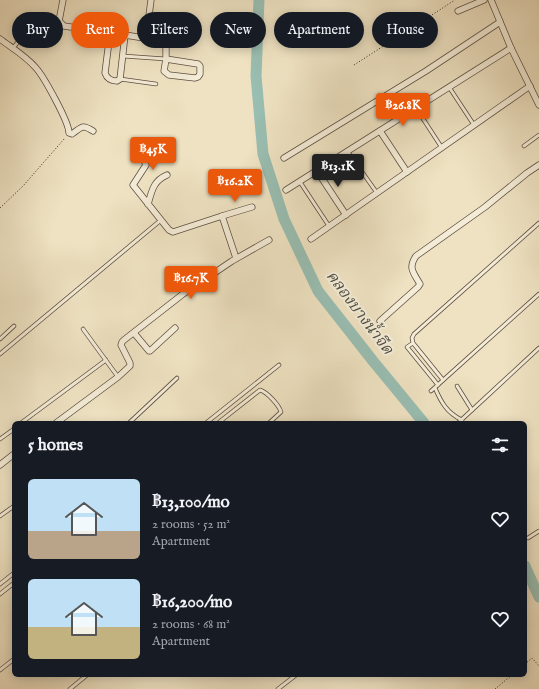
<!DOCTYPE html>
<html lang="en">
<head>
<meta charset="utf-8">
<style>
  :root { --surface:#171b24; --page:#20242c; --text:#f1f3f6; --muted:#9ea1a6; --accent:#ea580c }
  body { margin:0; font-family:"IM FELL English","Noto Serif Thai",serif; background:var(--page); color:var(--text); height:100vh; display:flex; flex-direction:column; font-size:15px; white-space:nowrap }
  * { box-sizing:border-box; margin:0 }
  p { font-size:13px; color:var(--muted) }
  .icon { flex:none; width:22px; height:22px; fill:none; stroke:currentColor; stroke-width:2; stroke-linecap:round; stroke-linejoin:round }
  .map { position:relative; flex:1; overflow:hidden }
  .details { position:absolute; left:12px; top:421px; width:515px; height:256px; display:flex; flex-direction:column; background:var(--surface); border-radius:6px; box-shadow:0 2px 10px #0003 }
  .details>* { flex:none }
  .banner { position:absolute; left:12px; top:12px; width:515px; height:36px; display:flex; gap:8px }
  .price { position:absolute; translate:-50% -34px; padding:0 9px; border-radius:4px; background:var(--accent); color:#fff; font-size:13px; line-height:26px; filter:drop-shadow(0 1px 2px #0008) }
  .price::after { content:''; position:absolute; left:50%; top:24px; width:12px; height:9px; margin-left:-6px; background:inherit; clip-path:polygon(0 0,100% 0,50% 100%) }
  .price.active { background:#222; color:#fff }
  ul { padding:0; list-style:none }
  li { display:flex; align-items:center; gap:12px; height:100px; padding:0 16px }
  li span { display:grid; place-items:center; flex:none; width:112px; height:80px; border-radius:6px; color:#555 }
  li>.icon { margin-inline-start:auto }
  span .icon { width:48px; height:48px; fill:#fffc; stroke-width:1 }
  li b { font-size:17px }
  h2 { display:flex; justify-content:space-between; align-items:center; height:48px; padding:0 16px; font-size:17px }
  .pill { padding:0 14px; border-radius:18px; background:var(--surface); box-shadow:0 2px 10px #0003; font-size:14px; line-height:36px }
  .pill.active { background:var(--accent); color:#fff }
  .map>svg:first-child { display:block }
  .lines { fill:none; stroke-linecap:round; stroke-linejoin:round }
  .river { stroke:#99beb2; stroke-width:11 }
  .service-casing { stroke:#5d4f42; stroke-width:4.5 }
  .minor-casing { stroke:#5d4f42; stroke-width:7 }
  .path { stroke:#2d1e17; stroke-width:1; stroke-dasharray:1 2; stroke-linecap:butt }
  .service { stroke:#f4ecd7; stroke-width:3 }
  .minor { stroke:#f4ecd7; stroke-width:5.5 }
  .labels { text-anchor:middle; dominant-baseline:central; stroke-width:4; stroke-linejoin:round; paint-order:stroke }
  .water-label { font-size:16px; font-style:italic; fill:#4d4e46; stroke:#f4ecd7 }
</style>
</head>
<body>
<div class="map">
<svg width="539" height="689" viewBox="0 0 539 689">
  <rect width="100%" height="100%" fill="#eee2c2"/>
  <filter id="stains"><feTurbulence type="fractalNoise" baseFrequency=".005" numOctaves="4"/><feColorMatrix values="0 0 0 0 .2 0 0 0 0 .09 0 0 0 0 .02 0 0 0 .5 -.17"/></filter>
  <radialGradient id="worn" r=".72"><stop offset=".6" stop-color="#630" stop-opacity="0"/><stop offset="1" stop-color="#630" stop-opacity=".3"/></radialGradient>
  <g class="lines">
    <g class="river">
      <path d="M259,0L256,76L263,154L284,219L318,291L373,361L424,423"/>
      <path d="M525,566L539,597"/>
    </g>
    <defs>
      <g id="service">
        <path d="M12,49L25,34"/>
        <path d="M123,56L166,59"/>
        <path d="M120,79L156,84"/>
        <path d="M449,87L474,125"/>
        <path d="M416,108L442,148"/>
        <path d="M524,146L539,135"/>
        <path d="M348,152L377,193"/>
        <path d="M300,182L329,226"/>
        <path d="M83,329L118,377"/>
        <path d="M0,339L14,326"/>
        <path d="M413,343L407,347L438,385"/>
        <path d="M0,354L161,220"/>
        <path d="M443,380L413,343L412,338L414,334L539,223"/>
        <path d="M457,386L472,410"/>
        <path d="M435,388C441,402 447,413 462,420"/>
        <path d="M431,391L539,294"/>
        <path d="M21,423L106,360"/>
        <path d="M129,423L177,378"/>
        <path d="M206,423L279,365"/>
        <path d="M218,423L260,390C267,392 279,405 281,412L269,423"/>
        <path d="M458,423L539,348"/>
        <path d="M0,439L14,429"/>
        <path d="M0,516L14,506"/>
        <path d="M528,538L539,531"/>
        <path d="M0,584L14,573"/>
        <path d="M0,594L14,583"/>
        <path d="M0,670L14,659"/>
        <path d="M70,689L87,675"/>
        <path d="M278,689L296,675"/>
      </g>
      <g id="minor">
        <path d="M63,0L59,21L64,26L110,33"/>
        <path d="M491,0L511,48L539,105"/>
        <path d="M458,11L484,0"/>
        <path d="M110,33L125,35L120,79L117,81C111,81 107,79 105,73Z"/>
        <path d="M125,35L163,41L166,43V59"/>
        <path d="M0,39C12,48 26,56 36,68C44,77 69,122 69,133L72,134C82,127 82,124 93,131"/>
        <path d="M146,39L151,0"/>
        <path d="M166,59L198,64L200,66V74L198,77L195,78L169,75L164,71Z"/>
        <path d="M380,131L407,172"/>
        <path d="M142,156L146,165L133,185L169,230L173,232L222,216L236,258"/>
        <path d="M284,158L426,71L500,22"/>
        <path d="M317,171L346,215"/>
        <path d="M286,190L511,48"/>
        <path d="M148,204C152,191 153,181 167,175"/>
        <path d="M222,216L252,207"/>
        <path d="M311,239L530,86"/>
        <path d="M380,321L418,287L420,284C413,272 408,268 416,256L485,207L527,173L539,165"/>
        <path d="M134,333L149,351H150L175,328"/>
        <path d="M56,423L118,377L130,366V363L121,345L122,342L124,340L183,294L232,261L269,240"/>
        <path d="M0,465L14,454"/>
      </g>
    </defs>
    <use href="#service" class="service-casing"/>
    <use href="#minor" class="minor-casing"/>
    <g class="path">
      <path d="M354,65L455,0"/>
      <path d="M0,208L23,186L65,138"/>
      <path d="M525,664L532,658L539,666"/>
      <path d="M495,689L512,675"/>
    </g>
    <use href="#service" class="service"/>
    <use href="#minor" class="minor"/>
  </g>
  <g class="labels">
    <g class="water-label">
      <text transform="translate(359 313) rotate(53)">คลองบางน้ำจืด</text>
    </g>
  </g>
  <rect width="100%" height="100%" filter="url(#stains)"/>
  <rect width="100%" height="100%" fill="url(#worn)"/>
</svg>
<b class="price" style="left:403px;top:127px">฿26.8K</b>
<b class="price" style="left:153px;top:171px">฿45K</b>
<b class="price active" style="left:338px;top:188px">฿13.1K</b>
<b class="price" style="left:235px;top:203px">฿16.2K</b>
<b class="price" style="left:191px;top:300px">฿16.7K</b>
<div class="banner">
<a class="pill">Buy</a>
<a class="pill active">Rent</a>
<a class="pill">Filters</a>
<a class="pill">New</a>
<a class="pill">Apartment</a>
<a class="pill">House</a>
</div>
<section class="details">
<h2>5 homes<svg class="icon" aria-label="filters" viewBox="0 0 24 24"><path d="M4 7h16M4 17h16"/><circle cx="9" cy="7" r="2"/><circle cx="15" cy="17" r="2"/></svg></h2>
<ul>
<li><span style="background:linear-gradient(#bfe0f5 65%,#b9a48a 0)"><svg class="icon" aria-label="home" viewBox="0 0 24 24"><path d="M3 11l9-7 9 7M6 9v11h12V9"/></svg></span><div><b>฿13,100/mo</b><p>2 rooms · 52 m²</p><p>Apartment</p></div><svg class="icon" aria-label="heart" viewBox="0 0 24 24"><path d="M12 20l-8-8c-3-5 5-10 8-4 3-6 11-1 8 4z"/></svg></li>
<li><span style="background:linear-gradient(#bfe0f5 60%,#c2b280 0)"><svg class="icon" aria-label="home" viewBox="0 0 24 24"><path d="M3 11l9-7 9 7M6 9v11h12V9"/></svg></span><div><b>฿16,200/mo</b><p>2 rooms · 68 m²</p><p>Apartment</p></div><svg class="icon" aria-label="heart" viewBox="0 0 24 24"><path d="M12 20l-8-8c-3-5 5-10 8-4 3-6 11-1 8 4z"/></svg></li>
</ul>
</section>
</div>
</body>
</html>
